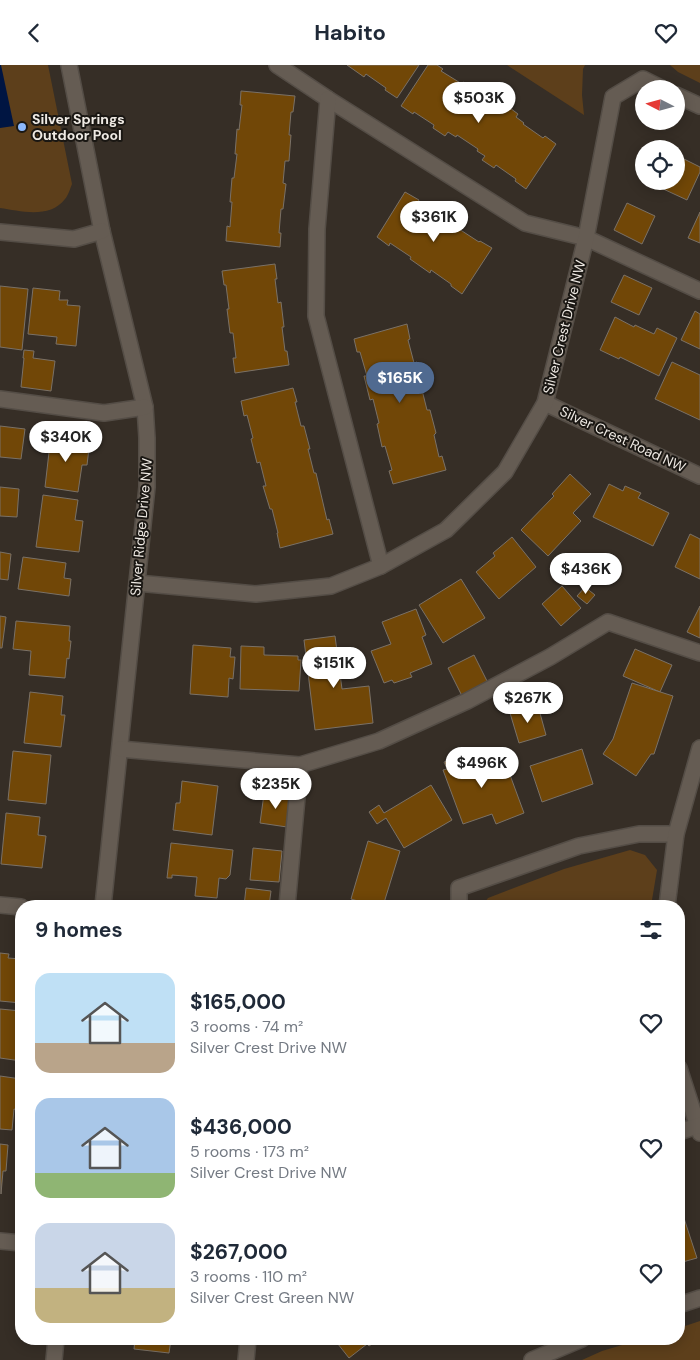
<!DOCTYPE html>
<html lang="en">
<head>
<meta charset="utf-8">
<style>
  :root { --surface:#fff; --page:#f2f2f3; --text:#1f2937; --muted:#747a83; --accent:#506a90 }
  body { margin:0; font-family:"DM Sans",sans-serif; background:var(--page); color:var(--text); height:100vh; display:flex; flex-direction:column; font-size:19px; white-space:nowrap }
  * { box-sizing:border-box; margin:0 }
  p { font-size:16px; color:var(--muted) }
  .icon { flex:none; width:28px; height:28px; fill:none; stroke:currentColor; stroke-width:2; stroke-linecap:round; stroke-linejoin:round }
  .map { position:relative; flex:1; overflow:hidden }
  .drawer { position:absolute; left:15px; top:835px; width:670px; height:445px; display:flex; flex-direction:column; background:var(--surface); border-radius:20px; box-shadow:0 2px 12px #0003 }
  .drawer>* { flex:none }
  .needle { width:32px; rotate:276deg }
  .fabs { position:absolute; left:635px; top:15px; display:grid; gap:10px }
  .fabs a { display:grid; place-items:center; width:50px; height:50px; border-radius:50%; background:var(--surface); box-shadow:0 2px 12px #0003; font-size:25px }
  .price { position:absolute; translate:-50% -42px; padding:0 11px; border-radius:18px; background:#fff; color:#222; font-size:16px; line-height:32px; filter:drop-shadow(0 1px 2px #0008) }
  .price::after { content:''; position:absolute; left:50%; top:30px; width:15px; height:11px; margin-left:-8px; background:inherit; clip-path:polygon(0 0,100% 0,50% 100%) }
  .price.active { background:var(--accent); color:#fff }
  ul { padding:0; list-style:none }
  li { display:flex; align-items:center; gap:15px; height:125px; padding:0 20px }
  li span { display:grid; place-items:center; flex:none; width:140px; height:100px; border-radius:15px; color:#555 }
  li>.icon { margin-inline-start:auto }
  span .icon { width:60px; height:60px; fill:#fffc; stroke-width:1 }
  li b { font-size:21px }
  h2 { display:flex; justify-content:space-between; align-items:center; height:60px; padding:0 20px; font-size:21px }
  header { display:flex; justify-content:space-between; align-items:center; height:65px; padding:0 20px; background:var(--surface); font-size:22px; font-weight:700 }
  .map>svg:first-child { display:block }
  .green { fill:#5d3f1b }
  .water { fill:#001542 }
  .building { fill:#714707; stroke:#7a7167 }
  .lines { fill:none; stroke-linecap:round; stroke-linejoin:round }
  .minor-casing { stroke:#544d46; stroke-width:18 }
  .minor { stroke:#655c53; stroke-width:15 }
  .poi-dot { fill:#8db9fc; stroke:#1a1713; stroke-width:2 }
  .labels { text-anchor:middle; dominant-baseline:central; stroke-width:4; stroke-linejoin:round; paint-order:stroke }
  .poi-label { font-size:14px; font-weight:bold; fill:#efeae4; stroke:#1a1713; text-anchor:start }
  .street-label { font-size:14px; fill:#efeae4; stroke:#1a1713 }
</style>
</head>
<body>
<header><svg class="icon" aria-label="back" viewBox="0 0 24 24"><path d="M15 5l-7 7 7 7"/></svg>Habito<svg class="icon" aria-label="heart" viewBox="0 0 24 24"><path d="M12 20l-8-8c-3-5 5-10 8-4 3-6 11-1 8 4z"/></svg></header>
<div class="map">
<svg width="700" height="1295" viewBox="0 0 700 1295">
  <rect width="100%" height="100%" fill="#362e26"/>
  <g class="green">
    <path d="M0,0H48L72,119C70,124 68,131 65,134C50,154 20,146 0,143Z"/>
    <path d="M507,0H585L583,4L582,30L584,50Z"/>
    <path d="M670,0H700V18L678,7Z"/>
    <path d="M630,785L645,790L657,805L651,841H482L488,833L564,804Z"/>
    <path d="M700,1256V1295H582L602,1286L642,1274H679V1263Z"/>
  </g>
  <path class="water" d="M0,0H1L14,61L0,63Z"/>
  <g class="building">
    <path d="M347,0H419L397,33L385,25L386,23L366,9L364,12Z"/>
    <path d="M428,0H437L443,4L441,6L462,19L463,17L472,22L474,19L486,26L485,29L504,41L506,40L518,49L516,52L524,58L523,59L543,73L545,71L556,79L526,124L515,116L516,114L496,100L494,103L482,95L485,91L477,86L478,84L457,70L456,72L448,67L445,71L433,63L434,60L414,47L413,49L401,41Z"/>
    <path d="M241,26L295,31L293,47H291L289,70H291L289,96H285L283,118L286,119L283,144H281L279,168H281L280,182L226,176L227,161L230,162L232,137H230L232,113H234L237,89H235L237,64L239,65L242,40H240Z"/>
    <path d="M678,91L700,102V107L687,135L646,116H676V93Z"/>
    <path d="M405,127L419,135L418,137L438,151L440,149L460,162L459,164L479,177L480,176L492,183L462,229L451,221V219L431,205L430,208L410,194L411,192L390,178L389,181L377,172Z"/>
    <path d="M627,138L655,151L642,179L614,165Z"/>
    <path d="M700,147V178L688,173Z"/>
    <path d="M275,199L277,214H275L278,238L281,237L284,262H282L285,286H287L289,300L235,308L233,293H236L233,268H230L227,244H229L226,220H224L222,206Z"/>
    <path d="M624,210L652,223L639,250L611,237Z"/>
    <path d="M0,221L28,224L22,285L0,282Z"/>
    <path d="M33,223L60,226L59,235H68L67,240L80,241L76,281L56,279L57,272L28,269Z"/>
    <path d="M695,246L700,249V284L681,275Z"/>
    <path d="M615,252L634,262L635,260L654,269L657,263L677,273L659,311L620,292L619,294L600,285Z"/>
    <path d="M407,259L410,274L408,275L414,298L417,297L423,320L421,321L427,345H430L436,368L434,370L439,392L442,391L446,405L393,419L389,406L392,405L385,381L382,382L377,359L379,358L373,334L370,335L364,311H367L360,287H357L354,274Z"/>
    <path d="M24,285L34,286L33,293L55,296L51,326L21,322L24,293H23Z"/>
    <path d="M672,297L700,310V355L655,334Z"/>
    <path d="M293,323L297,337H295L301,361H304L310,384H308L314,408H316L327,455L329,454L333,469L280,483L277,468H278L272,444H270L263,421H266L260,397L257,398L251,374L253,373L247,350L244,351L241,336Z"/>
    <path d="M0,361L25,364L21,394L0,392Z"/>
    <path d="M51,370L90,375L87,400H82L78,427L45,422Z"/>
    <path d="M570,409L591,429L573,448L581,456L548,491L521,465L554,431L552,429Z"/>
    <path d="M609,419L623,426L625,421L641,428L638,433L669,448L653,481L593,452Z"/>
    <path d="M0,422L19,424L17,452L0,451Z"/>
    <path d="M43,430L78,435L75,455L83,456L79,487L36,482Z"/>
    <path d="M690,469L700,474V514L675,502Z"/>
    <path d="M512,472L536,502L499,534L476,507L495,491L493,488Z"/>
    <path d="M0,487L11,489L8,515L0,514Z"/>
    <path d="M23,492L66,498L64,513L71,514L69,531L18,524Z"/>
    <path d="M461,514L485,553L443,578L419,540Z"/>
    <path d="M562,521L581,543L561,561L542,539Z"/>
    <path d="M585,522L595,530L587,539L577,531Z"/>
    <path d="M700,541V573L687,567Z"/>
    <path d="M416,544L426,570L422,572L432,599L410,608L412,612L394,618L392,615L384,618L371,586L391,579L382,557Z"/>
    <path d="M0,551L6,552L2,583H0Z"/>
    <path d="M16,556L70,561L69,576H71L69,594L67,593L65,613L29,610L31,586L13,584Z"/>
    <path d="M335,571L342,624L369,621L373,658L315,665L304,575Z"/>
    <path d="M193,580L231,583L230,592H235L233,614L229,613L228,632L190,629Z"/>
    <path d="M241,581L264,582V590L298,591V595H301L299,626L240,624Z"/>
    <path d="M635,584L672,600L660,627L623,611Z"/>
    <path d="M474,590L488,618L462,631L448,603Z"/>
    <path d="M632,618L673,631L654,689H651L636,711L603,689L613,674Z"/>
    <path d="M30,627L63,631L61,650H65L61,682L24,678Z"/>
    <path d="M538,641L546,670L519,678L510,648Z"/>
    <path d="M582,684L593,719L542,737L530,701Z"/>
    <path d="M13,686L51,690L46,739L8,735Z"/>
    <path d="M495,686L505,712L510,710L524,748L496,759L492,749L463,759L443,705L447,704L444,697L463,690L465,697Z"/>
    <path d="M182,716L218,721L212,770L173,765L176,738H180Z"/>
    <path d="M431,720L452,755L404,783L386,753L377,759L369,747L379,740L384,748Z"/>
    <path d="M264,729L291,732L287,762L260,758Z"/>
    <path d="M6,748L40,752L38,770L46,771L42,803L1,799Z"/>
    <path d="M368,776L400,786L383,841H375L351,834Z"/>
    <path d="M171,778L233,785L230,810L226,814L219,813L217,833L195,831L197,812L172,810V813H167Z"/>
    <path d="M253,783L282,786L279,817L250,815Z"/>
    <path d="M246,823L271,826L269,841H244Z"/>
    <path d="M0,888L9,889L8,893L21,894V938L0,936Z"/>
    <path d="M0,944L21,946V996L0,993Z"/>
    <path d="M0,1011L21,1014L17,1045L14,1044L12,1065L0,1064Z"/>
    <path d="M0,1079L8,1080L6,1106H3L1,1129Z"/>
    <path d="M679,1138L697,1193L679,1198Z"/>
    <path d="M135,1274H171L169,1288L134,1284Z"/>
    <path d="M334,1274H379L369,1281L367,1279L349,1293Z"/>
  </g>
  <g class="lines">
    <defs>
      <g id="minor">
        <path d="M69,0L102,166L145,342L147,373V422L103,841"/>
        <path d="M277,0L328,34L525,158L586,173L700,226"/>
        <path d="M676,30L700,41"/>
        <path d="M328,34L317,164L316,251L381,501"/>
        <path d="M0,167L74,174L102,166"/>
        <path d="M0,334L104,348L145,342"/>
        <path d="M545,338L700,411"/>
        <path d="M137,518L256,529L331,521L381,501L446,465L505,407L545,338L586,173L613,32L643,14L663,24"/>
        <path d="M120,684L300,700L379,676L467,636L550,592L608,557L700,588"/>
        <path d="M0,840L21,842"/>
        <path d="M287,841L300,700"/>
        <path d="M459,841V823L579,781L639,769H676"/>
        <path d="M667,841L676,769L700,683"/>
        <path d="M679,1003L700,1068"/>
        <path d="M679,1067L700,1060"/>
        <path d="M0,1176L21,1178"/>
        <path d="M679,1240L700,1233"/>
        <path d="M54,1295L56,1274"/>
        <path d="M246,1295L248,1274"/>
        <path d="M532,1295L582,1274"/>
      </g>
    </defs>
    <use href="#minor" class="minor-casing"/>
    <use href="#minor" class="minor"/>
  </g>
  <circle class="poi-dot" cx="22" cy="62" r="5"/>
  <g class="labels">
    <g class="poi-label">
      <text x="32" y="54">Silver Springs<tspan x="32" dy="16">Outdoor Pool</tspan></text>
    </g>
    <g class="street-label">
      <text transform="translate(564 262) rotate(-76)">Silver Crest Drive NW</text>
      <text transform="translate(623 374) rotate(25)">Silver Crest Road NW</text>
      <text transform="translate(141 462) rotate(-85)">Silver Ridge Drive NW</text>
    </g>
  </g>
</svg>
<div class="fabs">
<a><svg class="needle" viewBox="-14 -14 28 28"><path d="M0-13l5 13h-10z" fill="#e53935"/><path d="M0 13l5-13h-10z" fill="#747a83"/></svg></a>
<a><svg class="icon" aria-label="locate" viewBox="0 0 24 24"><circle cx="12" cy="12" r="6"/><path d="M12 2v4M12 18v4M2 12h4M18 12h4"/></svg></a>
</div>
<b class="price" style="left:479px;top:59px">$503K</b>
<b class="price" style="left:434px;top:178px">$361K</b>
<b class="price active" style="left:400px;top:339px">$165K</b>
<b class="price" style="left:66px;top:398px">$340K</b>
<b class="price" style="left:586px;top:530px">$436K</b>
<b class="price" style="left:334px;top:624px">$151K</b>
<b class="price" style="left:528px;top:659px">$267K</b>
<b class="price" style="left:482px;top:724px">$496K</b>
<b class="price" style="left:276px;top:745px">$235K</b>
<section class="drawer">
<h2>9 homes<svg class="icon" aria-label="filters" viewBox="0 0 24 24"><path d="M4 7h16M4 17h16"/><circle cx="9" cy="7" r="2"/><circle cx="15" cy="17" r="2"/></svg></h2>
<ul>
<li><span style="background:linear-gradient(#bfe0f5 70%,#b9a48a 0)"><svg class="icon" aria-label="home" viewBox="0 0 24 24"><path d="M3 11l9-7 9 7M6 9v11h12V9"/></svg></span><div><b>$165,000</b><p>3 rooms · 74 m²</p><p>Silver Crest Drive NW</p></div><svg class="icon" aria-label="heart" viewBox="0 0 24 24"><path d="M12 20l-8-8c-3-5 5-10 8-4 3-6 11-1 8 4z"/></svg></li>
<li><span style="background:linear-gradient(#a9c7e8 75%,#8fb573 0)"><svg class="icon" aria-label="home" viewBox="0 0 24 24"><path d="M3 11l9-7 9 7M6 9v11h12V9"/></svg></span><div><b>$436,000</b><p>5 rooms · 173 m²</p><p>Silver Crest Drive NW</p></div><svg class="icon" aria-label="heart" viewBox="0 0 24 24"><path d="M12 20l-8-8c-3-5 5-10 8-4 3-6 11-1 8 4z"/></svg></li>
<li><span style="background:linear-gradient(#c9d6e8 65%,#c2b280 0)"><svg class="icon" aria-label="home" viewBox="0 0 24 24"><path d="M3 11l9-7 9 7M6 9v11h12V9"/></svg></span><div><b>$267,000</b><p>3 rooms · 110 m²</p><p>Silver Crest Green NW</p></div><svg class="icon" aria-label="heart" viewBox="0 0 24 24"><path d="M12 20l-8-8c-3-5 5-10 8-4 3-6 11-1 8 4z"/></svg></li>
</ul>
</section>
</div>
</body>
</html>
